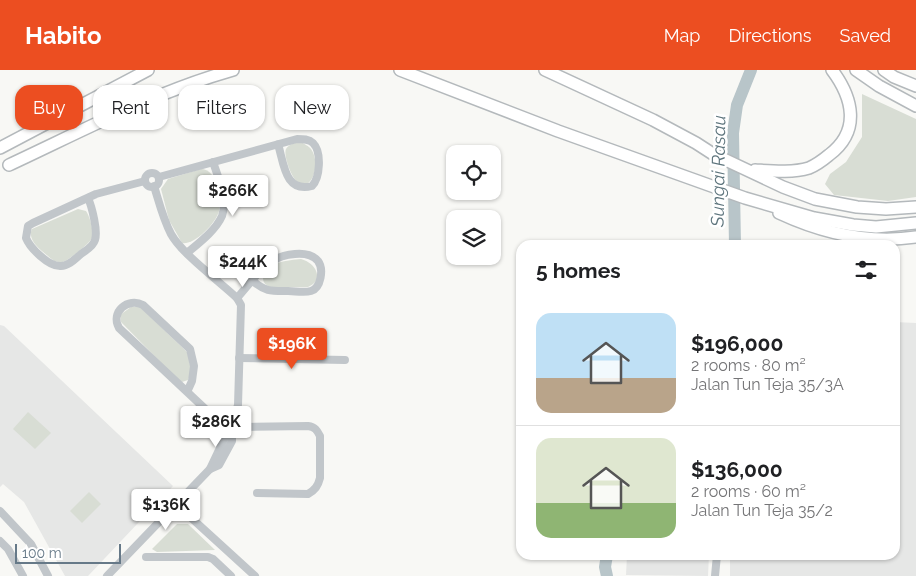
<!DOCTYPE html>
<html lang="en">
<head>
<meta charset="utf-8">
<style>
  :root { --surface:#fff; --page:#f6f6f6; --text:#202124; --muted:#757577; --line:#e0e0e0; --accent:#ec4e21 }
  body { margin:0; font-family:Raleway,sans-serif; background:var(--page); color:var(--text); height:100vh; display:flex; flex-direction:column; font-size:19px; white-space:nowrap }
  * { box-sizing:border-box; margin:0 }
  p { font-size:16px; color:var(--muted) }
  .icon { flex:none; width:28px; height:28px; fill:none; stroke:currentColor; stroke-width:2; stroke-linecap:round; stroke-linejoin:round }
  .map { position:relative; flex:1; overflow:hidden }
  .panel { position:absolute; left:516px; top:170px; width:384px; height:320px; display:flex; flex-direction:column; background:var(--surface); border-radius:15px; box-shadow:0 1px 4px #0004 }
  .panel>* { flex:none }
  .banner { position:absolute; left:15px; top:15px; width:426px; height:45px; display:flex; gap:10px }
  .controls { position:absolute; left:446px; top:75px; display:grid; gap:10px }
  .controls a { display:grid; place-items:center; width:55px; height:55px; border-radius:10px; background:var(--surface); box-shadow:0 1px 4px #0004; font-size:25px }
  .scale { position:absolute; left:15px; bottom:12px; width:106px; box-sizing:border-box; padding-left:5px; border:2px solid #667988; border-top:0; font-size:14px; line-height:18px; white-space:nowrap; color:#667988; -webkit-text-stroke:4px #fff; paint-order:stroke }
  .price { position:absolute; translate:-50% -42px; padding:0 11px; border-radius:5px; background:#fff; color:#222; font-size:16px; line-height:32px; filter:drop-shadow(0 1px 2px #0008) }
  .price::after { content:''; position:absolute; left:50%; top:30px; width:15px; height:11px; margin-left:-8px; background:inherit; clip-path:polygon(0 0,100% 0,50% 100%) }
  .price.selected { background:var(--accent); color:#fff }
  ul { padding:0; list-style:none }
  li { display:flex; align-items:center; gap:15px; height:125px; padding:0 20px }
  li+li { border-top:1px solid var(--line) }
  li span { display:grid; place-items:center; flex:none; width:140px; height:100px; border-radius:15px; color:#555 }
  li>.icon { margin-inline-start:auto }
  span .icon { width:60px; height:60px; fill:#fffc; stroke-width:1 }
  li b { font-size:21px }
  h2 { display:flex; justify-content:space-between; align-items:center; height:60px; padding:0 20px; font-size:21px }
  .tag { padding:0 18px; border-radius:15px; background:var(--surface); box-shadow:0 1px 4px #0004; font-size:18px; line-height:45px }
  .tag.selected { background:var(--accent); color:#fff }
  header { display:flex; align-items:center; gap:30px; box-sizing:border-box; height:70px; padding:0 25px; background:var(--accent); color:#fff }
  header strong { font-size:24px }
  nav { display:flex; gap:28px; margin-inline-start:auto; font-size:18px }
  .map>svg:first-child { display:block }
  .built { fill:#e6e7e6 }
  .green { fill:#d8ddd4 }
  .lines { fill:none; stroke-linecap:round; stroke-linejoin:round }
  .river { stroke:#b8c5c9; stroke-width:12 }
  .highway-casing { stroke:#b4b9bc; stroke-width:14 }
  .minor { stroke:#c1c6ca; stroke-width:8 }
  .highway { stroke:#fff; stroke-width:11 }
  .labels { text-anchor:middle; dominant-baseline:central; stroke-width:5; stroke-linejoin:round; paint-order:stroke }
  .water-label { font-size:18px; font-style:italic; fill:#5d747c; stroke:#fff }
</style>
</head>
<body>
<header>
<strong>Habito</strong>
<nav><a>Map</a><a>Directions</a><a>Saved</a></nav>
</header>
<div class="map">
<svg width="916" height="506" viewBox="0 0 916 506">
  <rect width="100%" height="100%" fill="#f8f8f5"/>
  <g class="built">
    <path d="M895,252L916,253V506H730V485H895Z"/>
    <path d="M0,255L4,256L173,416L88,506H65L24,432L3,414L0,417Z"/>
    <path d="M627,485H709L708,506L626,505Z"/>
  </g>
  <g class="green">
    <path d="M862,24L916,49V127L888,131L834,125L825,114L830,104L846,92L862,67Z"/>
    <path d="M301,72C304,74 309,76 311,79C318,89 317,107 307,114C307,114 299,113 299,113C292,110 283,85 286,79C289,74 295,73 301,72Z"/>
    <path d="M201,99C217,99 222,128 219,141C216,153 195,175 182,173L169,150L161,119L168,109Z"/>
    <path d="M78,139L86,141C90,147 94,161 92,168C90,173 71,188 65,191C61,193 58,192 54,191C45,183 26,172 32,159Z"/>
    <path d="M301,189C316,193 325,210 308,217H270C266,215 263,213 263,208C263,192 290,190 301,189Z"/>
    <path d="M131,237H140L187,282C190,290 192,302 188,310L182,312L178,310L121,252L120,245Z"/>
    <path d="M28,342L51,363L35,379L13,359Z"/>
    <path d="M89,422L101,434L82,453L70,441Z"/>
    <path d="M177,454H188L215,480L157,482L152,479Z"/>
  </g>
  <g class="lines">
    <g class="river">
      <path d="M735,175L733,63L737,35L751,0"/>
      <path d="M607,485L605,497L607,506"/>
    </g>
    <defs>
      <g id="highway">
        <path d="M400,0L558,61L745,128L814,148L853,155L876,157L916,153"/>
        <path d="M545,0L653,50L696,73L713,84L783,117L815,129L857,137L886,139L916,137"/>
        <path d="M856,0L879,16L916,36"/>
        <path d="M884,0L894,7L916,16"/>
        <path d="M0,78L148,0"/>
        <path d="M9,95C82,61 155,22 233,0"/>
        <path d="M755,100C772,101 792,103 809,98C816,95 823,90 829,85C861,61 853,28 832,0"/>
        <path d="M779,143C822,163 869,174 916,167"/>
      </g>
    </defs>
    <use href="#highway" class="highway-casing"/>
    <g class="minor">
      <circle cx="152" cy="110" r="7"/>
      <path d="M159,107L297,69C303,69 309,69 313,73C322,82 320,108 312,116C285,123 284,94 278,74"/>
      <path d="M154,116C159,132 163,149 171,164C182,184 219,211 237,228L241,235L238,335L234,347"/>
      <path d="M88,128C92,137 98,161 95,170C93,177 86,180 81,184C76,188 69,196 61,196C49,197 30,178 26,168L28,156L33,153L96,124L145,111"/>
      <path d="M187,183C199,173 216,160 222,146C228,130 218,107 213,92"/>
      <path d="M237,228C247,217 259,200 271,192C282,184 308,179 318,191C324,199 321,218 311,221C304,223 295,221 288,221C272,221 265,222 253,211"/>
      <path d="M239,288L345,290"/>
      <path d="M187,322L192,311L194,296L190,279L143,235C128,227 110,242 119,258L217,350L223,352"/>
      <circle cx="232" cy="355" r="9"/>
      <path d="M241,357L308,356C315,357 317,360 320,366V408C318,416 315,420 308,424L257,423"/>
      <path d="M210,399L227,363"/>
      <path d="M176,434L255,506"/>
      <path d="M0,441L31,474L48,506"/>
      <path d="M0,471L8,479L23,506"/>
      <path d="M146,487H208L213,489L231,506"/>
      <path d="M107,506L210,399L219,395L232,371V364"/>
      <path d="M715,506L717,485"/>
    </g>
    <use href="#highway" class="highway"/>
  </g>
  <g class="labels">
    <g class="water-label">
      <text transform="translate(718 101) rotate(-89)">Sungai Rasau</text>
    </g>
  </g>
</svg>
<div class="controls">
<a><svg class="icon" aria-label="locate" viewBox="0 0 24 24"><circle cx="12" cy="12" r="6"/><path d="M12 2v4M12 18v4M2 12h4M18 12h4"/></svg></a>
<a><svg class="icon" aria-label="layers" viewBox="0 0 24 24"><path d="M12 4l9 5-9 5-9-5zM3 14l9 5 9-5"/></svg></a>
</div>
<div class="scale">100 m</div>
<b class="price" style="left:233px;top:147px">$266K</b>
<b class="price" style="left:243px;top:218px">$244K</b>
<b class="price selected" style="left:292px;top:300px">$196K</b>
<b class="price" style="left:216px;top:378px">$286K</b>
<b class="price" style="left:166px;top:461px">$136K</b>
<div class="banner">
<a class="tag selected">Buy</a>
<a class="tag">Rent</a>
<a class="tag">Filters</a>
<a class="tag">New</a>
</div>
<section class="panel">
<h2>5 homes<svg class="icon" aria-label="filters" viewBox="0 0 24 24"><path d="M4 7h16M4 17h16"/><circle cx="9" cy="7" r="2"/><circle cx="15" cy="17" r="2"/></svg></h2>
<ul>
<li><span style="background:linear-gradient(#bfe0f5 65%,#b9a48a 0)"><svg class="icon" aria-label="home" viewBox="0 0 24 24"><path d="M3 11l9-7 9 7M6 9v11h12V9"/></svg></span><div><b>$196,000</b><p>2 rooms · 80 m²</p><p>Jalan Tun Teja 35/3A</p></div></li>
<li><span style="background:linear-gradient(#dfe7d0 65%,#8fb573 0)"><svg class="icon" aria-label="home" viewBox="0 0 24 24"><path d="M3 11l9-7 9 7M6 9v11h12V9"/></svg></span><div><b>$136,000</b><p>2 rooms · 60 m²</p><p>Jalan Tun Teja 35/2</p></div></li>
</ul>
</section>
</div>
</body>
</html>
